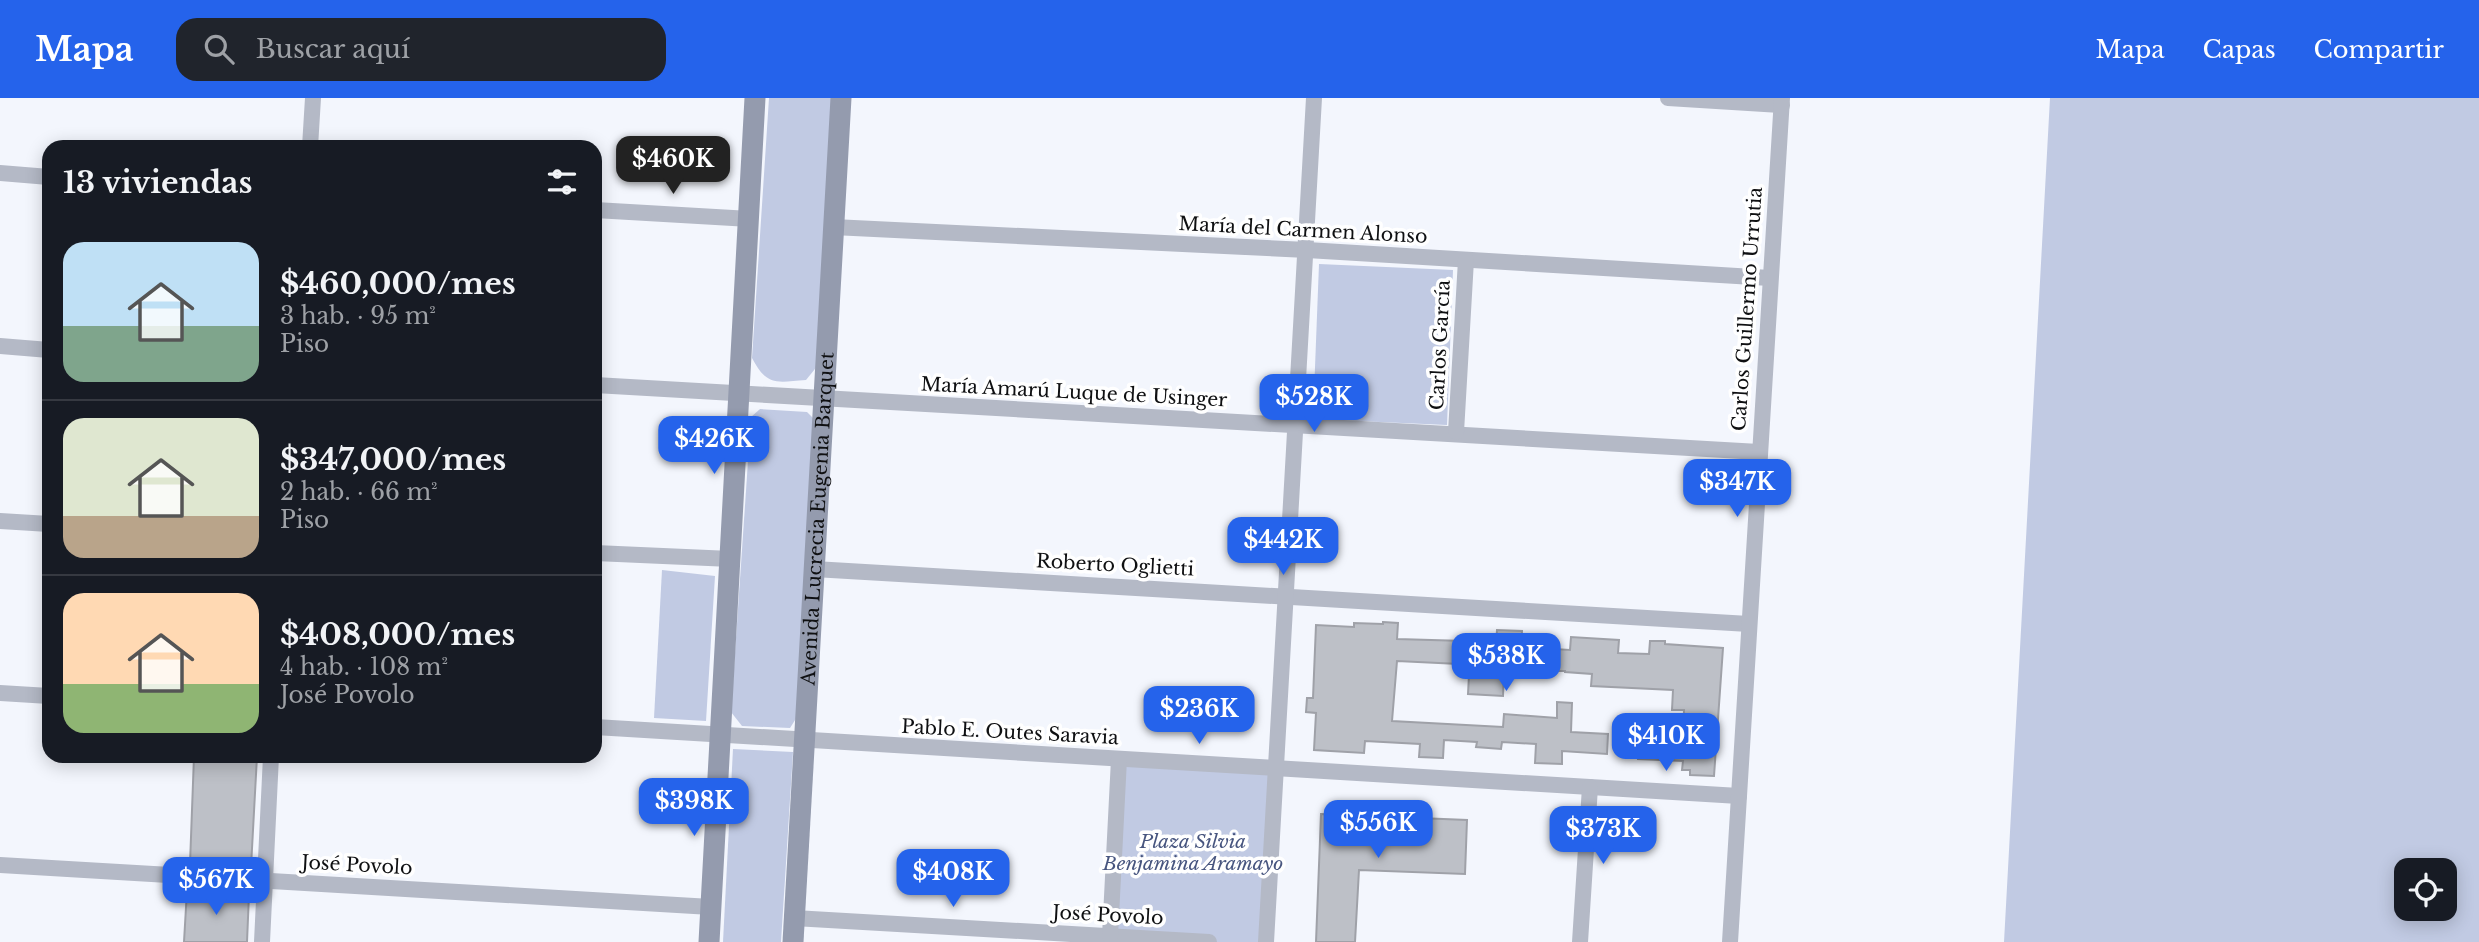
<!DOCTYPE html>
<html lang="es">
<head>
<meta charset="utf-8">
<style>
  :root { --surface:#171b24; --page:#20242c; --text:#f1f3f6; --muted:#9ea1a6; --line:#363941; --accent:#2563eb }
  body { margin:0; font-family:"Libre Baskerville",serif; background:var(--page); color:var(--text); height:100vh; display:flex; flex-direction:column; font-size:26px; white-space:nowrap }
  * { box-sizing:border-box; margin:0 }
  p { font-size:23px; color:var(--muted) }
  .icon { flex:none; width:38px; height:38px; fill:none; stroke:currentColor; stroke-width:2; stroke-linecap:round; stroke-linejoin:round }
  .map { position:relative; flex:1; overflow:hidden }
  .sheet { position:absolute; left:42px; top:42px; width:560px; height:623px; display:flex; flex-direction:column; background:var(--surface); border-radius:21px; box-shadow:0 4px 18px #0003 }
  .sheet>* { flex:none }
  .fabs { position:absolute; left:2394px; top:760px; display:grid; gap:14px }
  .fabs a { display:grid; place-items:center; width:63px; height:63px; border-radius:14px; background:var(--surface); box-shadow:0 4px 18px #0003; font-size:35px }
  .price { position:absolute; translate:-50% -60px; padding:0 16px; border-radius:14px; background:var(--accent); color:#fff; font-size:23px; line-height:46px; filter:drop-shadow(0 2px 4px #0008) }
  .price::after { content:''; position:absolute; left:50%; top:42px; width:21px; height:16px; margin-left:-10px; background:inherit; clip-path:polygon(0 0,100% 0,50% 100%) }
  .price.selected { background:#222; color:#fff }
  ul { padding:0; list-style:none }
  li { display:flex; align-items:center; gap:21px; height:175px; padding:0 21px }
  li+li { border-top:2px solid var(--line) }
  li span { display:grid; place-items:center; flex:none; width:196px; height:140px; border-radius:21px; color:#555 }
  li>.icon { margin-inline-start:auto }
  span .icon { width:84px; height:84px; fill:#fffc; stroke-width:1 }
  li b { font-size:30px }
  h2 { display:flex; justify-content:space-between; align-items:center; height:84px; padding:0 21px; font-size:30px }
  header { display:flex; align-items:center; gap:42px; box-sizing:border-box; height:98px; padding:0 35px; background:var(--accent); color:#fff }
  header strong { font-size:33px }
  nav { display:flex; gap:38px; margin-inline-start:auto; font-size:24px }
  .search { width:490px; height:63px; background:var(--page); display:flex; align-items:center; gap:18px; box-sizing:border-box; padding:0 24px; border-radius:21px; color:var(--muted); font-size:26px }
  .map>svg:first-child { display:block }
  .green { fill:#c1cae3; fill-rule:evenodd }
  .building { fill:#bdc0c7; stroke:#9fa1a8; stroke-width:2 }
  .lines { fill:none; stroke-linecap:round; stroke-linejoin:round }
  .street { stroke:#b4b9c6; stroke-width:16 }
  .secondary { stroke:#949bae; stroke-width:21 }
  .labels { text-anchor:middle; dominant-baseline:central; stroke-width:7; stroke-linejoin:round; paint-order:stroke }
  .street-label { font-size:19px; fill:#0f1012; stroke:#fff }
  .park-label { font-size:19px; font-style:italic; fill:#47557f; stroke:#fff }
</style>
</head>
<body>
<header>
<strong>Mapa</strong>
<div class="search"><svg class="icon" aria-label="search" viewBox="0 0 24 24"><circle cx="10" cy="10" r="6"/><path d="M15 15l6 6"/></svg>Buscar aquí</div>
<nav><a>Mapa</a><a>Capas</a><a>Compartir</a></nav>
</header>
<div class="map">
<svg width="2479" height="844" viewBox="0 0 2479 844">
  <rect width="100%" height="100%" fill="#f3f6fd"/>
  <g class="green">
    <path d="M769,0H835L819,266L806,282C777,284 767,289 752,260Z"/>
    <path d="M2050,0H2479V844H2004ZM2406,772H2445V810H2406Z"/>
    <path d="M1319,166L1453,172L1447,327L1313,321Z"/>
    <path d="M760,311L807,314L815,322L797,619L790,630L742,628L731,614L751,319Z"/>
    <path d="M662,472L715,478L706,623L654,620Z"/>
    <path d="M733,651L793,654L781,844H723Z"/>
    <path d="M1119,661L1277,671L1266,844H1209L1110,838Z"/>
  </g>
  <g class="building">
    <path d="M1383,524L1398,525L1397,541L1465,543V546L1496,547L1497,532L1522,533L1521,549L1570,552L1571,539L1619,542L1618,555L1649,556L1650,543H1665V546L1723,550L1714,678L1690,677V672H1682L1683,663L1638,661L1639,638L1683,641L1684,612H1672L1673,592L1591,588L1592,576L1565,574V573H1504L1503,598L1468,596L1469,577L1458,576L1459,566L1397,563L1392,623L1503,629L1504,616L1557,620V604L1572,605L1571,634L1608,636L1607,656L1562,653V666L1535,665L1536,646L1502,644L1501,651L1476,649L1477,644L1444,642L1443,660L1419,659L1420,646L1365,643L1364,655L1314,652L1316,615L1306,614L1307,600H1313L1316,527L1354,529V525L1383,526Z"/>
    <path d="M194,658H257L251,769L190,766Z"/>
    <path d="M1321,716L1467,722L1465,776L1359,772L1355,844H1316Z"/>
    <path d="M187,792L249,796L247,844H184Z"/>
  </g>
  <g class="lines">
    <g class="street">
      <path d="M1668,0L1782,7"/>
      <path d="M310,49L313,0"/>
      <path d="M0,75L49,79"/>
      <path d="M595,112L750,121"/>
      <path d="M833,129L1307,152L1770,180"/>
      <path d="M0,248L49,252"/>
      <path d="M595,287C983,312 1371,329 1759,354"/>
      <path d="M1456,334L1466,162"/>
      <path d="M0,423L49,426"/>
      <path d="M595,455L731,461"/>
      <path d="M814,471L1749,526"/>
      <path d="M0,595L49,598"/>
      <path d="M595,629L1739,698"/>
      <path d="M0,767L711,809"/>
      <path d="M794,820L1209,844"/>
      <path d="M1110,838L1119,661"/>
      <path d="M262,844L271,658"/>
      <path d="M1266,844L1314,0"/>
      <path d="M1580,844L1590,689"/>
      <path d="M1730,844L1782,0"/>
    </g>
    <g class="secondary">
      <path d="M709,844L755,0"/>
      <path id="s1" d="M793,844L841,0"/>
    </g>
  </g>
  <g class="labels">
    <g class="street-label">
      <text transform="translate(1303 132) rotate(3)">María del Carmen Alonso</text>
      <text transform="translate(1747 211) rotate(-86)">Carlos Guillermo Urrutia</text>
      <text transform="translate(1440 247) rotate(-87)">Carlos García</text>
      <text transform="translate(1074 294) rotate(3)">María Amarú Luque de Usinger</text>
      <text stroke="none"><textPath href="#s1" startOffset="424">Avenida Lucrecia Eugenia Barquet</textPath></text>
      <text transform="translate(1115 467) rotate(3)">Roberto Oglietti</text>
      <text transform="translate(1010 634) rotate(3)">Pablo E. Outes Saravia</text>
      <text transform="translate(357 767) rotate(3)">José Povolo</text>
      <text transform="translate(1108 817) rotate(3)">José Povolo</text>
    </g>
    <g class="park-label">
      <text x="1193" y="743">Plaza Silvia<tspan x="1193" dy="22">Benjamina Aramayo</tspan></text>
    </g>
  </g>
</svg>
<div class="fabs">
<a><svg class="icon" aria-label="locate" viewBox="0 0 24 24"><circle cx="12" cy="12" r="6"/><path d="M12 2v4M12 18v4M2 12h4M18 12h4"/></svg></a>
</div>
<b class="price selected" style="left:673px;top:98px">$460K</b>
<b class="price" style="left:1314px;top:336px">$528K</b>
<b class="price" style="left:714px;top:378px">$426K</b>
<b class="price" style="left:1737px;top:421px">$347K</b>
<b class="price" style="left:1283px;top:479px">$442K</b>
<b class="price" style="left:1506px;top:595px">$538K</b>
<b class="price" style="left:1199px;top:648px">$236K</b>
<b class="price" style="left:1666px;top:675px">$410K</b>
<b class="price" style="left:694px;top:740px">$398K</b>
<b class="price" style="left:1378px;top:762px">$556K</b>
<b class="price" style="left:1603px;top:768px">$373K</b>
<b class="price" style="left:953px;top:811px">$408K</b>
<b class="price" style="left:216px;top:819px">$567K</b>
<section class="sheet">
<h2>13 viviendas<svg class="icon" aria-label="filters" viewBox="0 0 24 24"><path d="M4 7h16M4 17h16"/><circle cx="9" cy="7" r="2"/><circle cx="15" cy="17" r="2"/></svg></h2>
<ul>
<li><span style="background:linear-gradient(#bfe0f5 60%,#7fa58c 0)"><svg class="icon" aria-label="home" viewBox="0 0 24 24"><path d="M3 11l9-7 9 7M6 9v11h12V9"/></svg></span><div><b>$460,000/mes</b><p>3 hab. · 95 m²</p><p>Piso</p></div></li>
<li><span style="background:linear-gradient(#dfe7d0 70%,#b9a48a 0)"><svg class="icon" aria-label="home" viewBox="0 0 24 24"><path d="M3 11l9-7 9 7M6 9v11h12V9"/></svg></span><div><b>$347,000/mes</b><p>2 hab. · 66 m²</p><p>Piso</p></div></li>
<li><span style="background:linear-gradient(#ffd9b3 65%,#8fb573 0)"><svg class="icon" aria-label="home" viewBox="0 0 24 24"><path d="M3 11l9-7 9 7M6 9v11h12V9"/></svg></span><div><b>$408,000/mes</b><p>4 hab. · 108 m²</p><p>José Povolo</p></div></li>
</ul>
</section>
</div>
</body>
</html>
